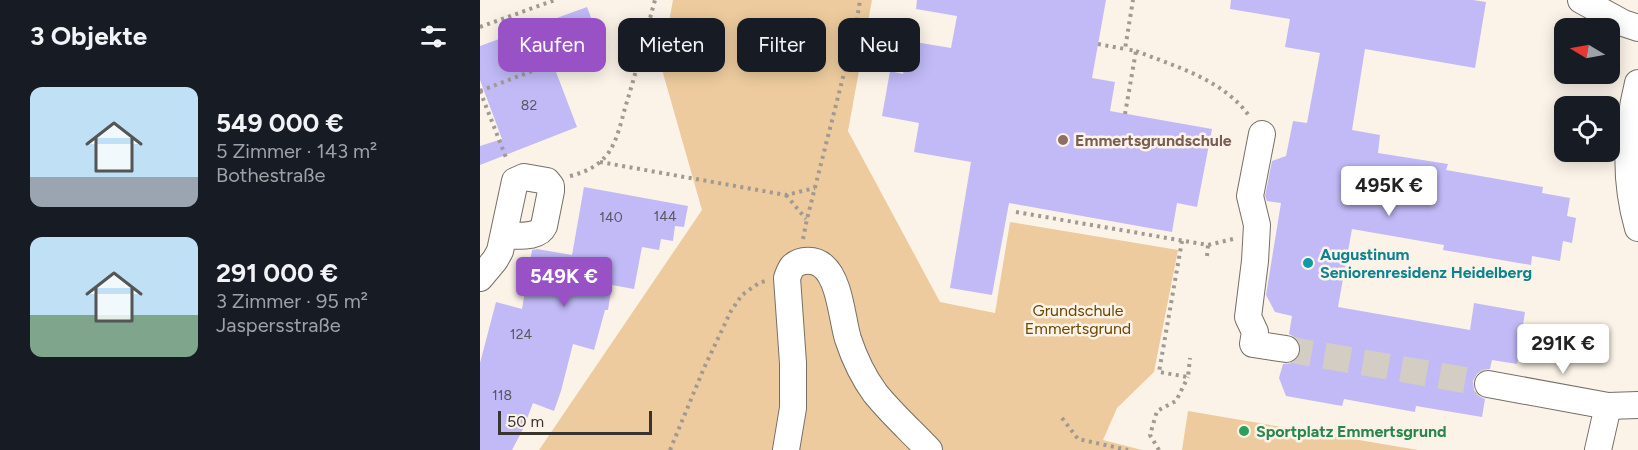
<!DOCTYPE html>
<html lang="de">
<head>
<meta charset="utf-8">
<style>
  :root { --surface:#171b24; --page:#20242c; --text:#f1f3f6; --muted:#9ea1a6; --accent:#9952c5 }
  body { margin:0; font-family:Figtree,sans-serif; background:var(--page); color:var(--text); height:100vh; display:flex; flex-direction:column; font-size:22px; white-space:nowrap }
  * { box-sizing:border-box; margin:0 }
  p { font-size:20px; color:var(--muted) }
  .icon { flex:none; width:33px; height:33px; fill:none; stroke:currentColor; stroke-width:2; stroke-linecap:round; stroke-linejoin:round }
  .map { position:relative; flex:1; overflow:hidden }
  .side { display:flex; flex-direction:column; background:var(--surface); width:480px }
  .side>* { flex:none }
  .banner { position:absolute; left:18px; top:18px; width:570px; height:54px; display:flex; gap:12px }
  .needle { width:39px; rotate:280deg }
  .fabs { position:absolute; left:1074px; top:18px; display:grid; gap:12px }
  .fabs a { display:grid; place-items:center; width:66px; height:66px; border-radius:12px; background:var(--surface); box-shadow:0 3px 15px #0003; font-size:30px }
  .scale { position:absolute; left:18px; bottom:15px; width:154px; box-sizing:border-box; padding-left:6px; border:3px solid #383531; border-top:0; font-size:16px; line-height:21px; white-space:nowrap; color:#383531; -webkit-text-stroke:4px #fbf3e8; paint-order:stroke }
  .price { position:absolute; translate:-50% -51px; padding:0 14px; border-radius:6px; background:#fff; color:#222; font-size:20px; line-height:39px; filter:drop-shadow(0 2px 3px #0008) }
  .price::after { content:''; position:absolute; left:50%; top:36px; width:18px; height:14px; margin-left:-9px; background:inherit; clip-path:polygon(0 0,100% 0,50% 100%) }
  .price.selected { background:var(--accent); color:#fff }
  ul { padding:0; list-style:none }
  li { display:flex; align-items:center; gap:18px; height:150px; padding:0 30px }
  li span { display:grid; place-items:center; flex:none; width:168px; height:120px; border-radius:12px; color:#555 }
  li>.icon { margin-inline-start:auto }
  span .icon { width:72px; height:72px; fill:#fffc; stroke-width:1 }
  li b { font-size:26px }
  h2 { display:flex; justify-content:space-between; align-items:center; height:72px; padding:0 30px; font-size:26px }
  .chip { padding:0 21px; border-radius:12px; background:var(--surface); box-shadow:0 3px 15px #0003; font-size:21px; line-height:54px }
  .chip.selected { background:var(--accent); color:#fff }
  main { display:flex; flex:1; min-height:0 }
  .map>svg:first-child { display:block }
  .green { fill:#edcb9e }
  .building { fill:#c1baf7 }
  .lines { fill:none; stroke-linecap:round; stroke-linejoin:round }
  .minor-tunnel { stroke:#d4cdc3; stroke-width:26; stroke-dasharray:26 13; stroke-linecap:butt }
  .minor-casing { stroke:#766f66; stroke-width:28 }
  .path { stroke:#a09a92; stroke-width:4; stroke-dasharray:3 4.5; stroke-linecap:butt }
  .minor { stroke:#fff; stroke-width:26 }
  .education-dot { fill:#8d6e63; stroke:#fbf3e8; stroke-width:2 }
  .culture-dot { fill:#0f9aa8; stroke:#fbf3e8; stroke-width:2 }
  .leisure-dot { fill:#2e9e5b; stroke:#fbf3e8; stroke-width:2 }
  .labels { text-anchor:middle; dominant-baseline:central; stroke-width:5; stroke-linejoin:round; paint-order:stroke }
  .number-label { font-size:14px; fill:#5a5662 }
  .education-label { font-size:16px; font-weight:bold; fill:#785e54; stroke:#fbf3e8; text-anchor:start }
  .culture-label { font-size:16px; font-weight:bold; fill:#0d838f; stroke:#fbf3e8; text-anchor:start }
  .park-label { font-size:16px; fill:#6d4700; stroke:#fbf3e8 }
  .leisure-label { font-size:16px; font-weight:bold; fill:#27864d; stroke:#fbf3e8; text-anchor:start }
</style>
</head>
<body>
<main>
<section class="side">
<h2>3 Objekte<svg class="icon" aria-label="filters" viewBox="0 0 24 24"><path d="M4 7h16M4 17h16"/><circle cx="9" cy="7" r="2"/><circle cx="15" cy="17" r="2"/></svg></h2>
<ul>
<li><span style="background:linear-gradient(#bfe0f5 75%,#9aa5b1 0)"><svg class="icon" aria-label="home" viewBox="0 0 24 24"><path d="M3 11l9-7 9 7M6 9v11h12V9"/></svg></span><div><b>549 000 €</b><p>5 Zimmer · 143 m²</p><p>Bothestraße</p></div></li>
<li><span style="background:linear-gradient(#bfe0f5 65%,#7fa58c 0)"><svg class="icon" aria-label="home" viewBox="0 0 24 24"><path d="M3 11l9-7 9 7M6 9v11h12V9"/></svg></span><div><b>291 000 €</b><p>3 Zimmer · 95 m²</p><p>Jaspersstraße</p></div></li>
</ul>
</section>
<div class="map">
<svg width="1158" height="450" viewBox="0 0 1158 450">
  <rect width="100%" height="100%" fill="#fbf3e8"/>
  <g class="green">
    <path d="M193,0H392L368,131L460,302L515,313L530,222L698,250L674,372L637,408L623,440L662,450H59L222,210L181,66Z"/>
    <path d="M708,411L938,450H702Z"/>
  </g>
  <g class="building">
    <path d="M437,0H626L612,78L635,82L630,111L732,129L717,207L697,203L692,232L529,203L512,295L470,288L491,162L434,152L439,123L402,116L410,71L423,74L429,41L471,48L477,16L436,9Z"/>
    <path d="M751,0H993L1006,2L995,68L885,49L872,130L900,135L898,153L968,164L966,170L1063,187L1062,193L1090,198L1087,216L1096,218L1092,243L1083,241L1080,261L1052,256L1051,265L963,250L964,245L872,229L858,307L990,330L994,303L1045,312L1037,364L1012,360L1010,369L1002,370L997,374L993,381L994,390L999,396L1005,399L1002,417L936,406L935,412L864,399L862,406L806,396L799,378L803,364L812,363L818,358L821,351L820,343L816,338L809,334L812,316L795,312L786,295L801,203L787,201L785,196L792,161L806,156L813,121L827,123L840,53L805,47L810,19L750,9Z"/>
    <path d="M107,7L117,33L68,51L97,127L0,165V146L22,139L0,80V46Z"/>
    <path d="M104,187L208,206L204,227L195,226L193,241L181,239L179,250L162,247L154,289L132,285L128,310H125L114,350L93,344L81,391L74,411L53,403L43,429L32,450H0V363L16,302L42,309L52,250L57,249L92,255Z"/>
  </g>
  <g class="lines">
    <path class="minor-tunnel" d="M806,349L1008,384"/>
    <defs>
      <g id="minor">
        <path d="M1101,0L1143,23L1158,28"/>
        <path d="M1158,83C1146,132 1144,180 1158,228"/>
        <path d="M782,134L770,196L777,225L775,261L768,317L775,332L773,344L806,349"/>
        <path d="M0,278L15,260L20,251L35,181L44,177L67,181L71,186V191L64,226C58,239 36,235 24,236"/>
        <path d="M1008,384L1128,406L1158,405"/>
        <path d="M306,450L313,408V363L307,278C309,273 310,269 313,266C321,259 335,259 343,266C360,280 362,319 368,339C374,357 384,378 395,393C411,413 431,431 449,450"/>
        <path d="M1118,450L1128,406"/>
      </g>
    </defs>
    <use href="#minor" class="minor-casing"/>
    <g class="path">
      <path d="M0,27L75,0"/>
      <path d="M618,44L645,49L653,0"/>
      <path d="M656,51C697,67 744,80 770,117"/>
      <path d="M0,91L27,160"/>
      <path d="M0,91L78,61"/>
      <path d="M645,114L656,51L645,49"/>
      <path d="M120,162L306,195L335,188"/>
      <path d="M90,176C106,172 119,166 129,152C137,140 141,123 145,108C156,73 165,36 175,0"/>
      <path d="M306,195L326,219"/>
      <path d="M536,212L728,245L753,239"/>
      <path d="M323,239L327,219L376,26L380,0"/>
      <path d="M702,241L679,372L708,377L710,358"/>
      <path d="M727,256L728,245"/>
      <path d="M582,418L598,439L648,450"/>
      <path d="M190,450L224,368L251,311L262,295L279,283L285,281"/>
      <path d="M679,450L670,435L677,411L696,401L708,377"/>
    </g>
    <use href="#minor" class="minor"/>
  </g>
  <circle class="education-dot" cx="583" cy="140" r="6"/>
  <circle class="culture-dot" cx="828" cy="263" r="6"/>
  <circle class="leisure-dot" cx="764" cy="431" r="6"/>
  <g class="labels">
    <g class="number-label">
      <text x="49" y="105">82</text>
      <text x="185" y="216">144</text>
      <text x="131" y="217">140</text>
      <text x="41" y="334">124</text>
      <text x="22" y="395">118</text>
    </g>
    <g class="education-label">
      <text x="595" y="140">Emmertsgrundschule</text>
    </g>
    <g class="culture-label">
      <text x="840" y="254">Augustinum<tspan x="840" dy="18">Seniorenresidenz Heidelberg</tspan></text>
    </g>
    <g class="park-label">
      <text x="598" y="310">Grundschule<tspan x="598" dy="18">Emmertsgrund</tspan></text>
    </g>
    <g class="leisure-label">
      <text x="776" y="431">Sportplatz Emmertsgrund</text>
    </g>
  </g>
</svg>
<div class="fabs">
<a><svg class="needle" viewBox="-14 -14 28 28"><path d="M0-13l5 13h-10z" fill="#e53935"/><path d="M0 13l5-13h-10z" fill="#9ea1a6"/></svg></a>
<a><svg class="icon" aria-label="locate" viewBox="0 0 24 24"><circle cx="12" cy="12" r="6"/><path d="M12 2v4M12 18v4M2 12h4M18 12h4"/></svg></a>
</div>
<div class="scale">50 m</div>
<b class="price" style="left:909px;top:217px">495K €</b>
<b class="price selected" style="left:84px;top:308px">549K €</b>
<b class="price" style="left:1083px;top:375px">291K €</b>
<div class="banner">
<a class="chip selected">Kaufen</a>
<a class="chip">Mieten</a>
<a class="chip">Filter</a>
<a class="chip">Neu</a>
</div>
</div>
</main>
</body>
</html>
